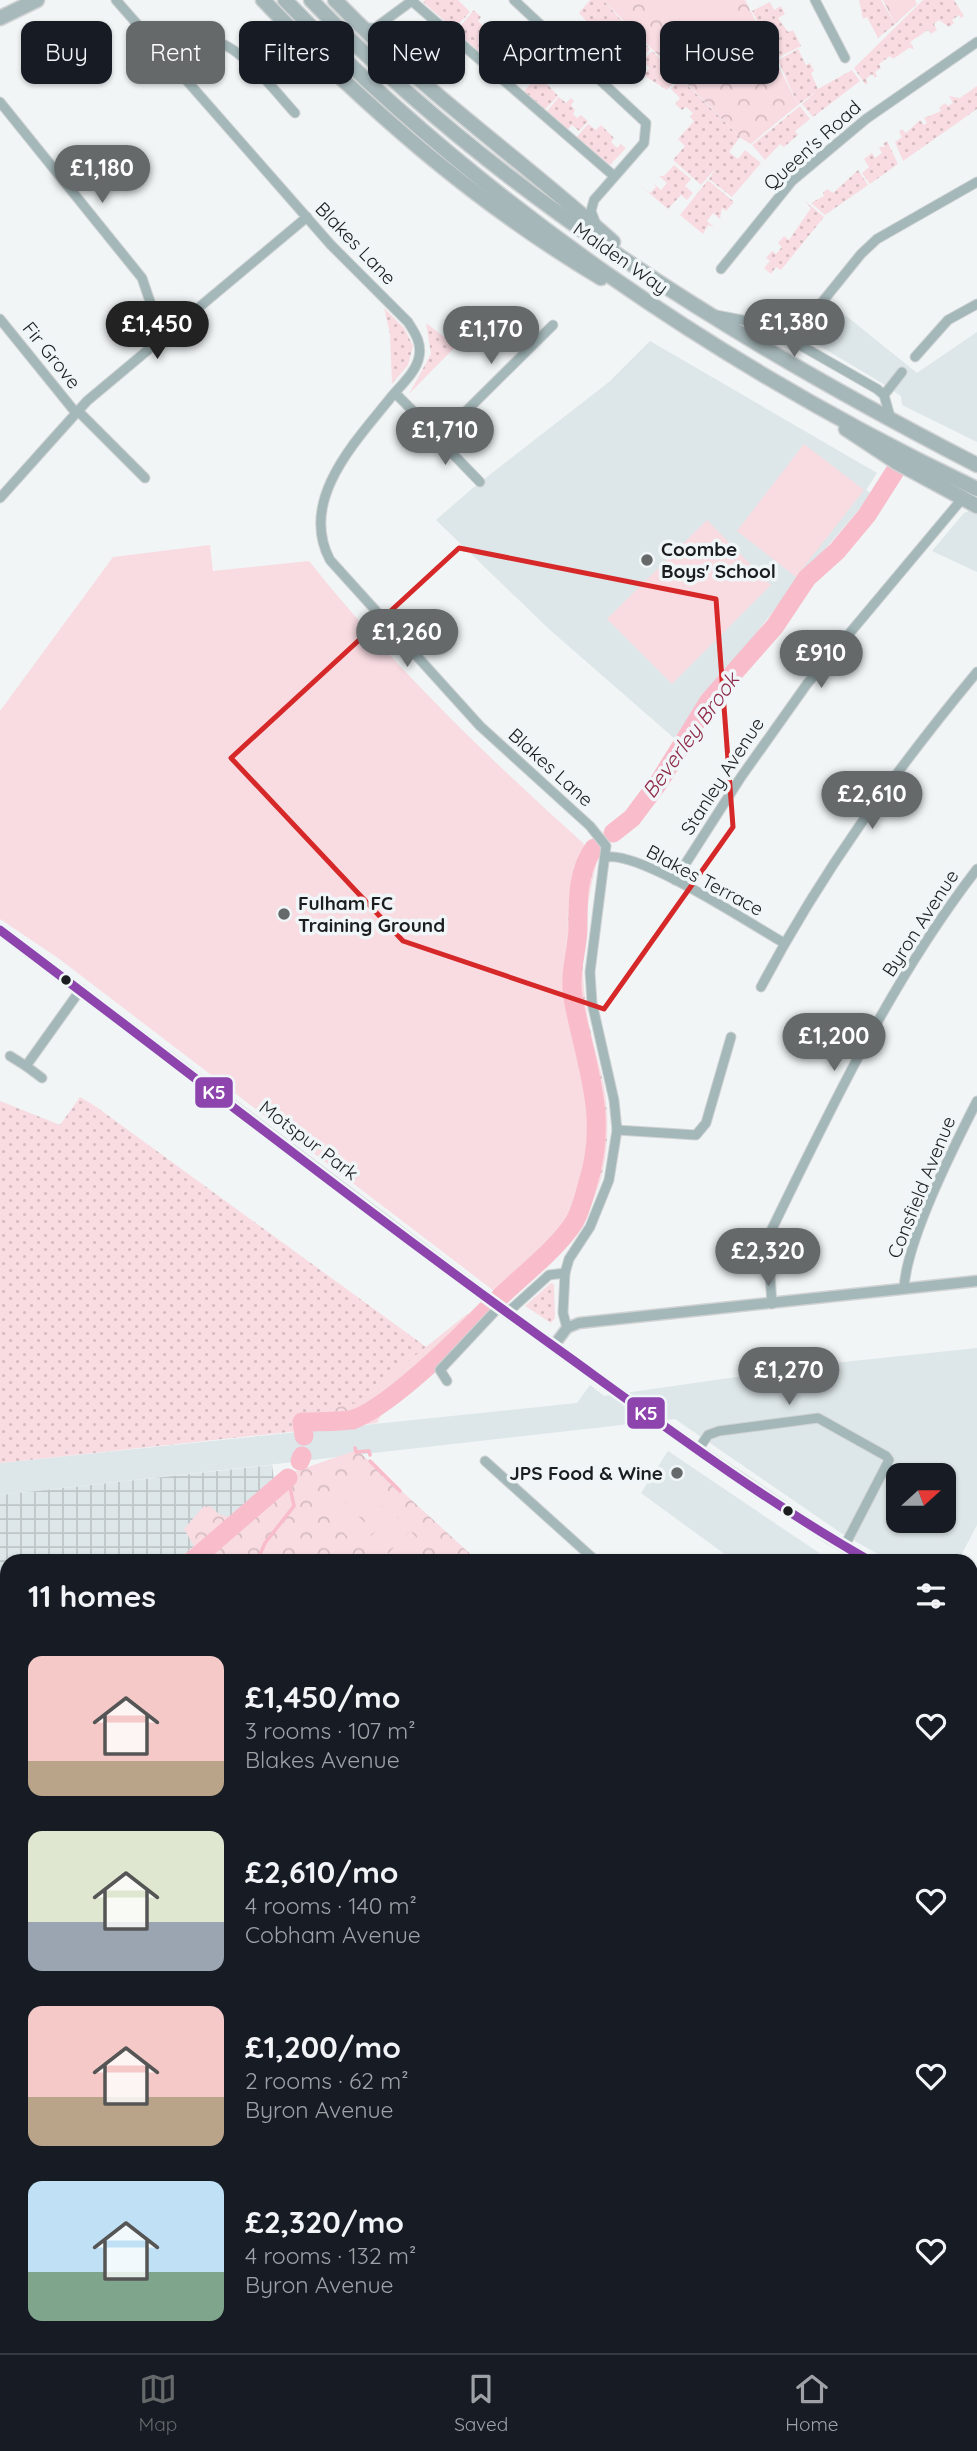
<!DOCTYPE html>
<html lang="en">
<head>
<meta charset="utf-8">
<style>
  :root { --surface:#171b24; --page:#20242c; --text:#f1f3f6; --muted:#9ea1a6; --line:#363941; --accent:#66696a }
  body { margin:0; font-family:Quicksand,sans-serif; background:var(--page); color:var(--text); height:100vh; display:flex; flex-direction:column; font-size:26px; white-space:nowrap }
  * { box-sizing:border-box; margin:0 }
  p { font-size:23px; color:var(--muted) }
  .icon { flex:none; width:38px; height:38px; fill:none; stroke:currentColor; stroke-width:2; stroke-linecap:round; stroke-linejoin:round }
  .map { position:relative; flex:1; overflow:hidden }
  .side { position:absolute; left:0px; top:1554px; width:978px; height:800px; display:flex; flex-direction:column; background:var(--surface); border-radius:21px 21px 0 0; box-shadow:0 2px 5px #0004 }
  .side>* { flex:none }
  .top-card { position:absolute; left:21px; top:21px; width:936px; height:63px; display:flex; gap:14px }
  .needle { width:46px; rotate:69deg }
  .fabs { position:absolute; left:886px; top:1463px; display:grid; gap:14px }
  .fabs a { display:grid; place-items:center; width:70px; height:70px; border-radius:14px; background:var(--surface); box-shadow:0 2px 5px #0004; font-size:35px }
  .price { position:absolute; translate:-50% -60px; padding:0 16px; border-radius:24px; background:var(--accent); color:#fff; font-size:23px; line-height:46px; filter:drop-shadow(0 2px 4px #0008) }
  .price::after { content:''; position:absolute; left:50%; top:42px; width:21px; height:16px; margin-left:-10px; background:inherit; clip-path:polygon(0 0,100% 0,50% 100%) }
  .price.selected { background:#222; color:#fff }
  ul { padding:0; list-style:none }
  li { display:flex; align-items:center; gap:21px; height:175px; padding:0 28px }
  li span { display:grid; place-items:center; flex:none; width:196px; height:140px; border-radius:14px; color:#555 }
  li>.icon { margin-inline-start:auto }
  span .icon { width:84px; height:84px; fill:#fffc; stroke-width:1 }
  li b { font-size:30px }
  h2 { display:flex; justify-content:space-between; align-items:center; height:84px; padding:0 28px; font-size:30px }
  .pill { padding:0 24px; border-radius:14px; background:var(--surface); box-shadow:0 2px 5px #0004; font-size:24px; line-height:63px }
  .pill.selected { background:var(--accent); color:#fff }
  .menu { display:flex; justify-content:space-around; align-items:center; height:98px; border-top:2px solid var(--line); background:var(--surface); font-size:19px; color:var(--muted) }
  .menu a { display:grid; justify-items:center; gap:4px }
  .menu .selected { color:var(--accent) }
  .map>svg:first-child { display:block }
  .built { fill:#dde6e8; fill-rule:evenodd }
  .industrial { fill:url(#industrial-grid) }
  .grass { fill:url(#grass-dots) }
  .forest { fill:url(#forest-crowns) }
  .cemetery { fill:url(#cemetery-stones) }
  .pitch { fill:#f8dce2 }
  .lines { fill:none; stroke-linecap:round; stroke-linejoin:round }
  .stream { stroke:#f9bcca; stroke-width:3.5 }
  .river { stroke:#f9bcca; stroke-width:19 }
  .minor-casing { stroke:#d0d2d3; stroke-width:11 }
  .tertiary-casing { stroke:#d0d2d3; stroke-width:13 }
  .primary-casing { stroke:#d0d2d3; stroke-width:17 }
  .trunk-casing { stroke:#d0d2d3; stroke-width:17 }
  .minor { stroke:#a4b8ba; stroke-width:9 }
  .tertiary { stroke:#a4b8ba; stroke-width:10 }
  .primary { stroke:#a7b9ba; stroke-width:14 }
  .trunk { stroke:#a6b7b9; stroke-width:14 }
  .bus-1-casing { stroke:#f0f6f7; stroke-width:14 }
  .bus-1 { stroke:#8e44ad; stroke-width:9 }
  .marked { fill:none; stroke:#d62828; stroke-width:5; stroke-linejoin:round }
  .poi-dot { fill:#66696a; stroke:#f0f6f7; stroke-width:2.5 }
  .bus-dot { fill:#1b1d1e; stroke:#f0f6f7; stroke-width:2.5 }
  .labels { text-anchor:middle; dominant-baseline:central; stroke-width:7; stroke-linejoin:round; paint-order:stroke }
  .street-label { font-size:19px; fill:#1b1d1e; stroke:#f0f6f7 }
  .poi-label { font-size:19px; font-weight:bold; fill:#1b1d1e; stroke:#f0f6f7; text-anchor:start }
  .water-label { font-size:21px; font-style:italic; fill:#8f2b49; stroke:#f0f6f7 }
  .line-badge { stroke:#f0f6f7; stroke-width:2.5 }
  .badge-label { font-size:19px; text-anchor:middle; font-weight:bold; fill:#fff }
</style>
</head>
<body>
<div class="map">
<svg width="977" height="2353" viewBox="0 0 977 2353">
  <defs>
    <pattern id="industrial-grid" width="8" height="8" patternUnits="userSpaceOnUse" patternTransform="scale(1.75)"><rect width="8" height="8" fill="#dde6e8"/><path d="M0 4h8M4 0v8" fill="none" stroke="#bdc5c7"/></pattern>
    <pattern id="grass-dots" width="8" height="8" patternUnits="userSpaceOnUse" patternTransform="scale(1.75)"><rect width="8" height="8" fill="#f8dce2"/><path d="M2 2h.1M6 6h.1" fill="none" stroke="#d4bcc1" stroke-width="1.8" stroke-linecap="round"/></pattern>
    <pattern id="forest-crowns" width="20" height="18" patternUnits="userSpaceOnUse" patternTransform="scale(1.75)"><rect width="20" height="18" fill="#f8dce2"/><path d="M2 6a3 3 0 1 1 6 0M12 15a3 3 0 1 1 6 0" fill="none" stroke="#d4bcc1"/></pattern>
    <pattern id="cemetery-stones" width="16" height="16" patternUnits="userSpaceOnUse" patternTransform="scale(1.75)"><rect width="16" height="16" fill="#f8dce2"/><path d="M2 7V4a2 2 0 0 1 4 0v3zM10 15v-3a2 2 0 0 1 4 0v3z" fill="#d4bcc1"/></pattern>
  </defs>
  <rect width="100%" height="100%" fill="#f1f5f6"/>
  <g class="built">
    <path d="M840,311L917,373L977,332V442L902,405L901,396L882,383L803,336L819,314L832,322Z"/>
    <path d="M650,341L877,473L866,490L872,494L782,600L674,738L550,630L436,520L474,487L609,382Z"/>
    <path d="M971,510L977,513V572L932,551L964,513Z"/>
    <path d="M977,1348V1525L958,1561H890L841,1533L675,1419L0,1495V1463L577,1403L590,1385L604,1396L834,1363ZM898,1475H943V1521H898Z"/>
    <path d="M668,1451L831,1561H735L726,1555L641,1493Z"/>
  </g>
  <path class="industrial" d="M272,1465L274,1480L182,1561H7V1647L0,1651V1495Z"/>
  <g class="grass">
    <path d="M425,0H458L470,12L454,29L423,2Z"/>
    <path d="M590,0H603L622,21L608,37L591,22L589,24L579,13Z"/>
    <path d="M859,0H881L895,24L878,38L867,17L863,19Z"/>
    <path d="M923,0H954L964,16L961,18L959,15L952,20L954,23L949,27L939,20L934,24L937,30L931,34L928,30L910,42L914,49L909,48L893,59L890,56L879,64L881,68L875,72L877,76L875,78L872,74L866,79L868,83L865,84L854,68Z"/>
    <path d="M770,2L774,10L781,6L785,14L778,18L788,32L793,30L801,46L777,58L752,11Z"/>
    <path d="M474,10L481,17L478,21L484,27L488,23L495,29L490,35L497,41L484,56L456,31Z"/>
    <path d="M624,23L650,49L634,67L631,59L628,61L607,41Z"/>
    <path d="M504,37L511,43L507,48L513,53L517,49L531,63L516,80L508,73L505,76L485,57Z"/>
    <path d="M798,49L806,65L810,63L814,71L811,73L818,89L852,70L860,81L813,117L802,104L817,91L798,105L778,60Z"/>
    <path d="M652,51L679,77L667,90L643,75L650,68L642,61Z"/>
    <path d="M542,72L550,79L547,84L558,96L545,109L523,92Z"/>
    <path d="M680,78L740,137L729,152L738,159L745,150L761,163L732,197L709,179L715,169L701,185L673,160L685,146L678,139L694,121L690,117L693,113L686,107L682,110L675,104L680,98L671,89Z"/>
    <path d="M977,86V109L903,161L895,142L902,137L899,132L902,129L906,133L920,120L924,125L927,123L924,118L941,111L939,108L945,103L948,106L953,103L949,96L960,98Z"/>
    <path d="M559,97L566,103L571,98L574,101L571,105L575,110L573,114L577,118L581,115L588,121L579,131L572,125L567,130L547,111Z"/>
    <path d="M800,106L810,119L795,131L798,135L784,147L780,144L765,160L752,145Z"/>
    <path d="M588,124L596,130L601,125L614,138L611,142L617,148L621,144L626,148L610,165L576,138Z"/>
    <path d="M887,141L898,164L870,184L862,173L869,167L864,159L872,153L875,158L882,153L879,147H885L883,144Z"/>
    <path d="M674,165L691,179L685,186L693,193L687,200L681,195L668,209L635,181L650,193L656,187L653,183L661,190L667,183L659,176H664Z"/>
    <path d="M858,170L868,185L825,215L811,203L824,196L823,193L827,189L833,193Z"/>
    <path d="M708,180L734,202L726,211L722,208L720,219L713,213L707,221L714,227L708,225L703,234L680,215Z"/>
    <path d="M804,200L824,217L781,270L776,267L771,274L764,268L770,261L766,258L772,251L776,254L782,247L778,243L784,236L789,240L811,208Z"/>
    <path d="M384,308L404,328L413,346L408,365L392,384L390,334Z"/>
    <path d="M426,323L456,346L409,394L431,354Z"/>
    <path d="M80,1097L95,1106L429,1349L357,1405L298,1431L0,1463V1101L60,1125Z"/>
    <path d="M551,1283L554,1284L555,1318L551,1323L525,1306Z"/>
  </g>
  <g class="forest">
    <path d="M603,0H745L798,105L751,144L742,139Z"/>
    <path d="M883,0H915L917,4L895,24Z"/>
    <path d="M583,843L597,861C586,905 579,953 585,999C588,1031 600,1061 605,1093C615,1166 594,1226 538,1273C527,1282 517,1294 505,1301L493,1290L587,1155L590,1112L568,1006L565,972L568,909Z"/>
    <path d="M467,1314H471L479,1324L387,1403L377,1423L296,1432L293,1420L295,1417L356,1403Z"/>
    <path d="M357,1450L478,1561H175L194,1546L184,1529L204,1506H210L219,1514L231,1518L273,1479Z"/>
    <path d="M7,1647V1920L0,1914V1651Z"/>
    <path d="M971,1900L977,1903V2353H845L844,2347H971Z"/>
    <path d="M39,2347H128L117,2353H29Z"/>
    <path d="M711,2347H748L742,2353H718Z"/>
  </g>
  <g class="cemetery">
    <path d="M124,2347H711L718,2353H113Z"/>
    <path d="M748,2347H844L845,2353H742Z"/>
  </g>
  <g class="pitch">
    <path d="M660,0H715L753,50L720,77Z"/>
    <path d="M804,444L864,490L796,577L737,531Z"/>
    <path d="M707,520L771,585L672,684L607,619Z"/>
    <path d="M210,545L213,571L309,561C391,664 485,755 583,843L568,909L565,972L568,1006L590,1112L587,1155L566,1222L494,1291L58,958L0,919V711L113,557Z"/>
    <path d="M356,1478L384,1504L368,1521L340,1494Z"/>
    <path d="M339,1496L366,1524L350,1539L323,1512Z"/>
    <path d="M393,1514L406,1526L378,1554L366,1541Z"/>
    <path d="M410,1531L423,1544L406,1561H385L383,1559Z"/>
    <path d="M971,1914L977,1918V2045L971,2041Z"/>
    <path d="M977,2278V2353H877L886,2347H971V2282Z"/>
  </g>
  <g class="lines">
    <g class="stream">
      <path d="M353,1420L354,1428"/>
      <path d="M355,1448L356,1452L369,1451L370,1455"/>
      <path d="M370,1461L400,1491"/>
      <path d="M257,1561L265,1543L294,1506L288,1478"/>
      <path d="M0,1801L7,1793"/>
    </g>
    <g class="river">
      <path d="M613,833L632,818L659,782L709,701L775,626L807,578L837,551L867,515L895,471"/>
      <path d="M500,1297C523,1275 559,1247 575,1221C581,1210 584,1197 587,1186C610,1116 585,1065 573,998C569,974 577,952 578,929C578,900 577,872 594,848"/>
      <path d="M304,1436L302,1422C316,1421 346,1423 357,1418C394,1402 457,1340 486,1310"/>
      <path d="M300,1461L302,1456"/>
      <path d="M192,1561L288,1478"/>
      <path d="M0,1661L7,1657"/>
    </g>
    <defs>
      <g id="minor">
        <path d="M116,0L331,245L408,322C415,333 422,343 419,357C416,372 402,384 392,396C356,441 298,500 330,560L480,726L590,826L606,846L590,972L592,1003L614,1100L617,1130L609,1180L590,1227L569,1259L565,1273L563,1313L567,1328"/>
        <path d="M514,0L646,123L644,143L594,200L591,211L596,224"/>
        <path d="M815,0L845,58"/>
        <path d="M412,1L614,176"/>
        <path d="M363,28H375L413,0"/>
        <path d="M178,67C187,60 202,43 213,42C237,41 279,96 295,113"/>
        <path d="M0,102L142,278L157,322L165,334"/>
        <path d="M721,269L792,181L866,119L977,42"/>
        <path d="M716,315L763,324L877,389L884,395L891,420"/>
        <path d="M0,319L76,413"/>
        <path d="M806,322L861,254L877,239L977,182"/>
        <path d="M915,357L948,320L977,304"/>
        <path d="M395,393L433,431H446L553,325"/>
        <path d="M884,395L902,372"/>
        <path d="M78,411L145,478"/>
        <path d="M438,433L448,449L480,482"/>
        <path d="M0,498L87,401L307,217"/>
        <path d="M607,857C642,852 749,923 784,943"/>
        <path d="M675,880L741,777L807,684L962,499"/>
        <path d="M761,987C821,873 895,771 977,672"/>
        <path d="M10,1056L26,1066"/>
        <path d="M42,1078L26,1066L81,989"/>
        <path d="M617,1130L696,1135L706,1123L731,1037"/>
        <path d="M904,1289C906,1241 954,1146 977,1101"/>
        <path d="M772,1304L768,1246L770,1233C831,1108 892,979 977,869"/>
        <path d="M507,1313L549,1275L565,1273"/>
        <path d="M447,1381L440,1370L499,1307"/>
        <path d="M698,1450L708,1435L719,1431L818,1418L886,1456L889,1460L844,1547"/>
        <path d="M485,1461L596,1561"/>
        <path d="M971,1665L977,1652"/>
        <path d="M971,1830L977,1833"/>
      </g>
      <g id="tertiary">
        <path d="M0,930L499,1307L698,1450L828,1537L870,1561"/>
        <path d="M555,1344L567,1328L579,1323L977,1281"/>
        <path d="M971,1617L977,1620"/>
      </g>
      <path id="primary" d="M0,18L37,0"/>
      <g id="trunk">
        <path d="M263,0C365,107 474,202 601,278"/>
        <path d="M285,0C481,204 722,367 977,489"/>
        <path d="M311,0C499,196 737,341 977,465"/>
        <path d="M335,0C420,89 522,160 613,242"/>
        <path d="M846,429L896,462L977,506"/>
      </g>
    </defs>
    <use href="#minor" class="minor-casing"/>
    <use href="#tertiary" class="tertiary-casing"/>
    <use href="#primary" class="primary-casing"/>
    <use href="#trunk" class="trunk-casing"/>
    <use href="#minor" class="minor"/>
    <use href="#tertiary" class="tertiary"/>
    <use href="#primary" class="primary"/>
    <use href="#trunk" class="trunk"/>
    <defs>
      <path id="bus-1" d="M0,930C190,1073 377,1220 570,1358C668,1429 765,1501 870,1561"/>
    </defs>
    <use href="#bus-1" class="bus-1-casing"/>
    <use href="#bus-1" class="bus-1"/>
  </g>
  <path class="marked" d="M459,548L716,599L733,827L604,1009L403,941L231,758Z"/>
  <g class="poi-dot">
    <circle cx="647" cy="560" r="7"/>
    <circle cx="284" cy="914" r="7"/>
    <circle cx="677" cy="1473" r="7"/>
  </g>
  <g class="bus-dot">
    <circle cx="66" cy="980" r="6"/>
    <circle cx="788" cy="1511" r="6"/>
  </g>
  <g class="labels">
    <g class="street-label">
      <text transform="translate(812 145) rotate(-42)">Queen's Road</text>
      <text transform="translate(356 243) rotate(46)">Blakes Lane</text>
      <text transform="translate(621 258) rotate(35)">Malden Way</text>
      <text transform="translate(52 355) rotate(51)">Fir Grove</text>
      <text transform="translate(551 767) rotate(42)">Blakes Lane</text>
      <text transform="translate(722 776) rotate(-57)">Stanley Avenue</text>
      <text transform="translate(705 880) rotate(28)">Blakes Terrace</text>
      <text transform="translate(920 923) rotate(-57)">Byron Avenue</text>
      <text transform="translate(309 1140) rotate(37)">Motspur Park</text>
      <text transform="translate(921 1187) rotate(-68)">Consfield Avenue</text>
    </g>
    <g class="poi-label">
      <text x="661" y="549">Coombe<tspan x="661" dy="22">Boys' School</tspan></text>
      <text x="298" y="903">Fulham FC<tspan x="298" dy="22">Training Ground</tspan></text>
      <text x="663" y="1473" text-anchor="end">JPS Food &amp; Wine</text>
    </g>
    <g class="water-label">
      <text transform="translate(690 735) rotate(-54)">Beverley Brook</text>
    </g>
  </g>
  <g class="line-badge">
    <rect x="194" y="1076" width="40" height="33" rx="7" fill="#8e44ad"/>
    <rect x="626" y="1396" width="40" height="34" rx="7" fill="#8e44ad"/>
  </g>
  <g class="badge-label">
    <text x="214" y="1099">K5</text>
    <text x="646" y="1420">K5</text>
  </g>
</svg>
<div class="fabs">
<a><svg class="needle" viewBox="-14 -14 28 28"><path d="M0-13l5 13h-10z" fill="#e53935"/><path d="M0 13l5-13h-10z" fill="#9ea1a6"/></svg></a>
</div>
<b class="price" style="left:102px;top:205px">£1,180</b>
<b class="price" style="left:794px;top:359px">£1,380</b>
<b class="price selected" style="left:157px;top:361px">£1,450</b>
<b class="price" style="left:491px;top:366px">£1,170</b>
<b class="price" style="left:445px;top:467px">£1,710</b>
<b class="price" style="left:407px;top:669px">£1,260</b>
<b class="price" style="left:821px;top:690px">£910</b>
<b class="price" style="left:872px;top:831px">£2,610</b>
<b class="price" style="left:834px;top:1073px">£1,200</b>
<b class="price" style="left:768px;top:1288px">£2,320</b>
<b class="price" style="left:789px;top:1407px">£1,270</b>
<div class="top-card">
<a class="pill">Buy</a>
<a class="pill selected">Rent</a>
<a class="pill">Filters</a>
<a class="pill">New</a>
<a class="pill">Apartment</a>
<a class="pill">House</a>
</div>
<section class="side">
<h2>11 homes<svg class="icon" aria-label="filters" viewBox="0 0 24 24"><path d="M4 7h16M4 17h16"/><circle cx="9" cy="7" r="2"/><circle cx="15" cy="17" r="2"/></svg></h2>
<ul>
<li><span style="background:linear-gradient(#f6c9c9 75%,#b9a48a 0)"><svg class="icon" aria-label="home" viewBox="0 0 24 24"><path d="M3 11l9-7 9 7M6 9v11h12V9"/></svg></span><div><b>£1,450/mo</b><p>3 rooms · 107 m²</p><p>Blakes Avenue</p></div><svg class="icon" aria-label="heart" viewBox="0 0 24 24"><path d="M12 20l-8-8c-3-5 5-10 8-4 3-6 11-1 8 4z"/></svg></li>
<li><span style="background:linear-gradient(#dfe7d0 65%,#9aa5b1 0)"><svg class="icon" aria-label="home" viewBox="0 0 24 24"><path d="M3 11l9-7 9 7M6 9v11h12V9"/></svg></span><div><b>£2,610/mo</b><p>4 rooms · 140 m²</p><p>Cobham Avenue</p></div><svg class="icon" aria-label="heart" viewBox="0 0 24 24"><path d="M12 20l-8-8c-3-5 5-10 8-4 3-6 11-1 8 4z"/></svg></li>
<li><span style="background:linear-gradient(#f6c9c9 65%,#b9a48a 0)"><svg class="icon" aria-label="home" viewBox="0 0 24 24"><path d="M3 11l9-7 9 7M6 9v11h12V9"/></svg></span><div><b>£1,200/mo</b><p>2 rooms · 62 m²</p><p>Byron Avenue</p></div><svg class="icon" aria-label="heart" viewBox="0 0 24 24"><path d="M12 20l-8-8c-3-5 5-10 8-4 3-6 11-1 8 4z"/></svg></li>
<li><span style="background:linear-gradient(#bfe0f5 65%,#7fa58c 0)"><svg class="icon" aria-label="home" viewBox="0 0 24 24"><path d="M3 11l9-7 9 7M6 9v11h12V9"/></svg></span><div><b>£2,320/mo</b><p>4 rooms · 132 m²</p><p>Byron Avenue</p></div><svg class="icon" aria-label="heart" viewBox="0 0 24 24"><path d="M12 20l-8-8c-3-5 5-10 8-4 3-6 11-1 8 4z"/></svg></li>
</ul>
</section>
</div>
<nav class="menu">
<a class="selected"><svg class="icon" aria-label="map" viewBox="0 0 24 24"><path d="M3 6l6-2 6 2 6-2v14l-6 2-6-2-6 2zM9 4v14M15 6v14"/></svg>Map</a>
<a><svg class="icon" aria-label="saved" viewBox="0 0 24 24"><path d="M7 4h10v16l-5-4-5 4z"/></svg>Saved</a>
<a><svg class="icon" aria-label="home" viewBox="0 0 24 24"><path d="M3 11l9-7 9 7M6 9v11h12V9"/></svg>Home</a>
</nav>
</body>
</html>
